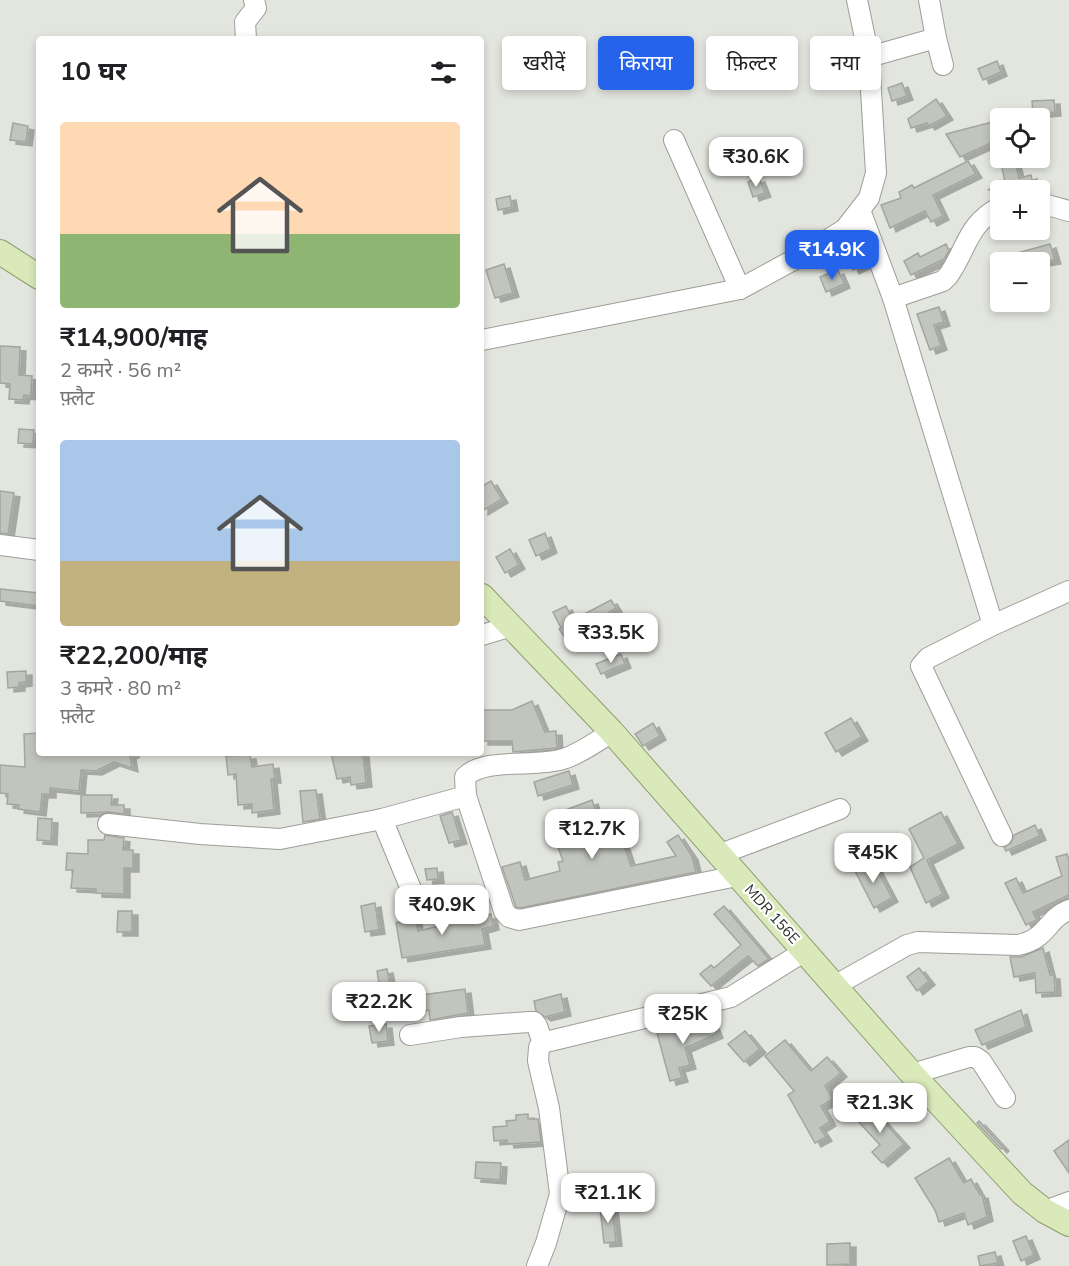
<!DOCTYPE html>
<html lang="hi">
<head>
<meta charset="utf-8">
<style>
  :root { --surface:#fff; --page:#f6f6f6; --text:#202124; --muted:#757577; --accent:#2563eb }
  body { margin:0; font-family:"Nunito Sans","Noto Sans Devanagari",sans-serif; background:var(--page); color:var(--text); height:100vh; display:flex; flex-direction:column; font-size:22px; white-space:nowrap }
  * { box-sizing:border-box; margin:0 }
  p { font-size:20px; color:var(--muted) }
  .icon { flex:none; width:33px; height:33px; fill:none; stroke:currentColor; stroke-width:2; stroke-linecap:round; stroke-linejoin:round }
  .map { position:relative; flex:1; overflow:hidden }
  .panel { position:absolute; left:36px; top:36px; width:448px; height:720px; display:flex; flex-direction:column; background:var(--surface); border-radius:6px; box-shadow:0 3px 9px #0003 }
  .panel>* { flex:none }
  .top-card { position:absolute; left:502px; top:36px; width:476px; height:54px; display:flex; gap:12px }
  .controls { position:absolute; left:990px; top:108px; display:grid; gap:12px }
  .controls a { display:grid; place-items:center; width:60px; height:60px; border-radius:6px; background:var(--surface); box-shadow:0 3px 9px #0003; font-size:30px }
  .price { position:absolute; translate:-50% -51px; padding:0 14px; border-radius:12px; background:#fff; color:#222; font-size:20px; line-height:39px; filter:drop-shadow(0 2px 3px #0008) }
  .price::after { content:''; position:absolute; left:50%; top:36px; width:18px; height:14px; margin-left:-9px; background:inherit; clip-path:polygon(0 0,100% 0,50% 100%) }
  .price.on { background:var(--accent); color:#fff }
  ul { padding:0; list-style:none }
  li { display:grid; align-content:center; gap:12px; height:318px; padding:0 24px }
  li span { display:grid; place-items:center; height:186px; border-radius:6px; color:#555 }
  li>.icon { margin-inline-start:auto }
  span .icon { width:108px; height:108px; fill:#fffc; stroke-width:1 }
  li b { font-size:26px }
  h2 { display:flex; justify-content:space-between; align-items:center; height:72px; padding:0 24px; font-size:26px }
  .chip { padding:0 21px; border-radius:6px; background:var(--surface); box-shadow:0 3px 9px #0003; font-size:21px; line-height:54px }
  .chip.on { background:var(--accent); color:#fff }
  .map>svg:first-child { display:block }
  .building { fill:#c2c5be; stroke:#a3a69f; stroke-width:1.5; filter:url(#shadow) }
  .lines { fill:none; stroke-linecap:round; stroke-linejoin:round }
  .minor-casing { stroke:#9c9e98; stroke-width:22 }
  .major-casing { stroke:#8d9e6b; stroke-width:26 }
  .minor { stroke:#fff; stroke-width:20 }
  .major { stroke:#d9e9ba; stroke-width:24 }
  .labels { text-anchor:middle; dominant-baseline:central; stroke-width:4.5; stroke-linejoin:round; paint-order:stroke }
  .street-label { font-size:15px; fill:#2f302e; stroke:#fff }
</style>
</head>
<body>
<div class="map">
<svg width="1069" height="1266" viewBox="0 0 1069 1266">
  <defs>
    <filter id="shadow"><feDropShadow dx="6" dy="4" stdDeviation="0" flood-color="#0004"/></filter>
  </defs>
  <rect width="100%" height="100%" fill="#e3e5df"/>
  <g class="building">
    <path d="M997,61L1001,72L983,80L978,69Z"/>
    <path d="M902,83L907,96L892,101L888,88Z"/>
    <path d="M936,99L947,116L929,126L927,123L911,128L908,119Z"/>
    <path d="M1054,100L1055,112L1033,114L1032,101Z"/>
    <path d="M1000,120V139L960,157L946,134Z"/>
    <path d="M13,123L28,126L26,142L10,140Z"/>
    <path d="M1000,158H1014L1019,178L1031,175L1034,189L988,190L1005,182Z"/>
    <path d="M968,161L976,174L933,195L943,216L931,222L925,211L890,228L881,205L901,198L899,192L912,185L914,188Z"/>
    <path d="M759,178L765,193L753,197L748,182Z"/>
    <path d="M510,196L512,207L498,210L496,199Z"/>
    <path d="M946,244L949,251L944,259L911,275L904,261L918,253L920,257Z"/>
    <path d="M1050,244L1055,260L1043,262H995V259Z"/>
    <path d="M863,251L867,263L853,270L848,259Z"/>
    <path d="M504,264L513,293L495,298L486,270Z"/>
    <path d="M838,270L844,284L826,292L820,277Z"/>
    <path d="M939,307L944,322L934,325L941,346L930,350L917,314Z"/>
    <path d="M0,346L20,347L19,375L32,376L31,396L24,395L23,400L9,399L10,384L0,383Z"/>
    <path d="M19,429L34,430L33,444L18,443Z"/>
    <path d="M491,481L502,499L482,511V486Z"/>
    <path d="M0,491L14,493L8,534L0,533Z"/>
    <path d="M545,533L551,549L536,556L529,540Z"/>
    <path d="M510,549L519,565L505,573L496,557Z"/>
    <path d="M0,589L39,593V606L0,601Z"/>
    <path d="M611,600L616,608L609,612L611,616L593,625L592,623L566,639L559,629L561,628L553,612L566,606L573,620Z"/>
    <path d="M621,654L625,664L601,674L596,664Z"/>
    <path d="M26,671V682L19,683V687L8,688L7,672Z"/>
    <path d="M532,701L545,732L556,731L557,748L513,752L512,741H482V710H512Z"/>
    <path d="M851,718L862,737L836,752L825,733Z"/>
    <path d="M653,723L660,736L643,746L635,734Z"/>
    <path d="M39,733V753H134L130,755L132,768L114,762L96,771L81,770L79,791L50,788V794H42L40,812L18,809L19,805L7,804L8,794L0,793V765L25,767L24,734Z"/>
    <path d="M331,753H363L366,783L351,785L350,777L337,779Z"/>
    <path d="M250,755L252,767L273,764L275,779H271L274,810L252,813V804L238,805L236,774L228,775L226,756Z"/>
    <path d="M569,771L573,785L538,796L534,782Z"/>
    <path d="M316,790L320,819L303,822L300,791Z"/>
    <path d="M81,795H112L111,805H124V814L109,812L81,813Z"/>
    <path d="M592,800L596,812L601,811L604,818L620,812L628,833L625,834L628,841L623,843L631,866L676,856L667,842L678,835L692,856L696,872L520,908L516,907L502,867L520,862L525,880L560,871L558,862L563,861L547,817Z"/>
    <path d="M452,812L461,840L449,843L440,816Z"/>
    <path d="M941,812L958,844L927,860L943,894L926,903L910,867L924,858L909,829Z"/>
    <path d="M38,818L52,819L51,841L37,840Z"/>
    <path d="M1035,825L1040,836L1006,851L1004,847L1011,843L1014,835Z"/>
    <path d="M105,835L124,838L123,850H133V868H124V894L96,893V889L71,888L73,870H66L67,853L88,854V840H104Z"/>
    <path d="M1067,854L1069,860V895L1033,912L1037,920L1026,925L1005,883L1016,878L1023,893L1062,876L1056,857Z"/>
    <path d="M872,860L892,898L874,908L854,869Z"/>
    <path d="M437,868L438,879L427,880L425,869Z"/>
    <path d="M375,903L379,930L365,932L361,906Z"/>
    <path d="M724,906L769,959L758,966L748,956L711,986L700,974L711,965L714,968L741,945L714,914Z"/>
    <path d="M118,911H132V932H117Z"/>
    <path d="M491,914L493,926L482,929L485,945L402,958L396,923L416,920L418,931L440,926L439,921L450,919L451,923Z"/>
    <path d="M1043,948L1050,975H1054L1055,992L1036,993L1035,973L1014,977L1010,957H1021Z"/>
    <path d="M919,968L929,981L917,991L907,977Z"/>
    <path d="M387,969L395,1011L384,1013L377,971Z"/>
    <path d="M465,989L468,1013L430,1020L429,1010L425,1011L422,995Z"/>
    <path d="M561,994L565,1012L545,1017L536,1011L534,1001Z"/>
    <path d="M1021,1010L1026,1027L982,1045L975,1030Z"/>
    <path d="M710,1017L717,1034L685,1048L690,1065L679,1068L682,1078L670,1081L657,1033L679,1027L680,1030Z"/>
    <path d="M386,1024L388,1041L372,1043L369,1026Z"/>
    <path d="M745,1031L760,1049L744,1062L728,1044Z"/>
    <path d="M785,1040L811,1071L827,1057L841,1073L825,1086L833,1099L821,1106L830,1122L820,1128L826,1137L815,1143L788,1095L794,1091L765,1056Z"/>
    <path d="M870,1106L904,1144L882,1163L872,1152L880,1145L856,1119Z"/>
    <path d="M528,1114V1119H538L541,1142L508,1144L507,1140L494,1141L493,1127L507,1126L506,1121L516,1120V1115Z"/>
    <path d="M979,1121L1003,1147L1001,1149L977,1123Z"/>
    <path d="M1069,1140V1173L1054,1151Z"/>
    <path d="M949,1158L964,1183L971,1179L980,1195L982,1194L987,1217L968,1225L964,1213L939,1222L935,1210L915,1178Z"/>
    <path d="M476,1162L501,1163L500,1180L475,1178Z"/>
    <path d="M612,1205L616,1242L604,1243L600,1207Z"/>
    <path d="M1026,1236L1034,1255L1021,1261L1013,1241Z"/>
    <path d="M850,1243V1264L827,1265V1244Z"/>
    <path d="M995,1252L998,1263L980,1266L978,1256Z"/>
  </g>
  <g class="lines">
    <defs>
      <g id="minor">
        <path d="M929,0L936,38L943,65"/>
        <path d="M246,39L245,22L256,8L254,0"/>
        <path d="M869,57L936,38"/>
        <path d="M674,140L740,289"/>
        <path d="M1040,203L1069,211"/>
        <path d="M860,210L893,298L993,625"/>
        <path d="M893,298L943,281L948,276C968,248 966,225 1000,207"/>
        <path d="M482,340L740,289L808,252L845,229L869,198L876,173L869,57L857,0"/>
        <path d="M0,545L39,550"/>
        <path d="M482,635L512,626"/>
        <path d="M612,732C597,741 580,754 563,759C536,768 484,757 465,777L466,796L504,911L509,917L519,920L737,876"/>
        <path d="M382,819L418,906"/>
        <path d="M108,824L200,834L280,839L382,819L466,796"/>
        <path d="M1002,836L921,666L928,658L993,625L1069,591"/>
        <path d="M718,855L840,809"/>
        <path d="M836,985L907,945L918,942L1018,945C1048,939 1046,919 1069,910"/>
        <path d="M410,1035L461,1027L529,1022H534L537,1026L543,1043"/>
        <path d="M912,1074L969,1057H975L981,1061L1005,1098"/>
        <path d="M1045,1211L1069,1202"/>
        <path d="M537,1266L546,1243L560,1194L549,1108L538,1061L539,1047L543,1043L550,1041L731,997L805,951"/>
      </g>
      <g id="major">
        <path d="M0,252L39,277"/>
        <path d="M482,596L612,732L912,1074L1022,1193L1045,1211L1069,1224"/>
      </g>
    </defs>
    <use href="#minor" class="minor-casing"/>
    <use href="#major" class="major-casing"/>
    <use href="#minor" class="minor"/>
    <use href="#major" class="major"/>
  </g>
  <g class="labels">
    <g class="street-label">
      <text transform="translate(772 914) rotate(48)">MDR 156E</text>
    </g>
  </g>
</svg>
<div class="controls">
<a><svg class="icon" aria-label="locate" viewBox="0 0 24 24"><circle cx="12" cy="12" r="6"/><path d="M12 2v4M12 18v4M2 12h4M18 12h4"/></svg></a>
<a>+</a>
<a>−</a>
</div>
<b class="price" style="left:756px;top:188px">₹30.6K</b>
<b class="price on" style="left:832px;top:281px">₹14.9K</b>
<b class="price" style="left:611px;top:664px">₹33.5K</b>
<b class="price" style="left:592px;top:860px">₹12.7K</b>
<b class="price" style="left:873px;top:884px">₹45K</b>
<b class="price" style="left:442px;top:936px">₹40.9K</b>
<b class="price" style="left:379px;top:1033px">₹22.2K</b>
<b class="price" style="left:683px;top:1045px">₹25K</b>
<b class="price" style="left:880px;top:1134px">₹21.3K</b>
<b class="price" style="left:608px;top:1224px">₹21.1K</b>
<div class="top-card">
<a class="chip">खरीदें</a>
<a class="chip on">किराया</a>
<a class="chip">फ़िल्टर</a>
<a class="chip">नया</a>
</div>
<section class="panel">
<h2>10 घर<svg class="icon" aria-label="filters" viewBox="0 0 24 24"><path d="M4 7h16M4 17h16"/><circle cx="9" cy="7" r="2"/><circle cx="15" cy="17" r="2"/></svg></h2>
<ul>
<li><span style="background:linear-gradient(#ffd9b3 60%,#8fb573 0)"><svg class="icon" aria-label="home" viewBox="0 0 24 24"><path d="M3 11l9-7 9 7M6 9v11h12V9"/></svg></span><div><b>₹14,900/माह</b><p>2 कमरे · 56 m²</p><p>फ़्लैट</p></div></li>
<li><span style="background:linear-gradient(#a9c7e8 65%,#c2b280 0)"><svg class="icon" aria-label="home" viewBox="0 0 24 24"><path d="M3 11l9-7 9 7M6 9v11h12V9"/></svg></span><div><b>₹22,200/माह</b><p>3 कमरे · 80 m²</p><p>फ़्लैट</p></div></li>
</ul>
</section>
</div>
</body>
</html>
